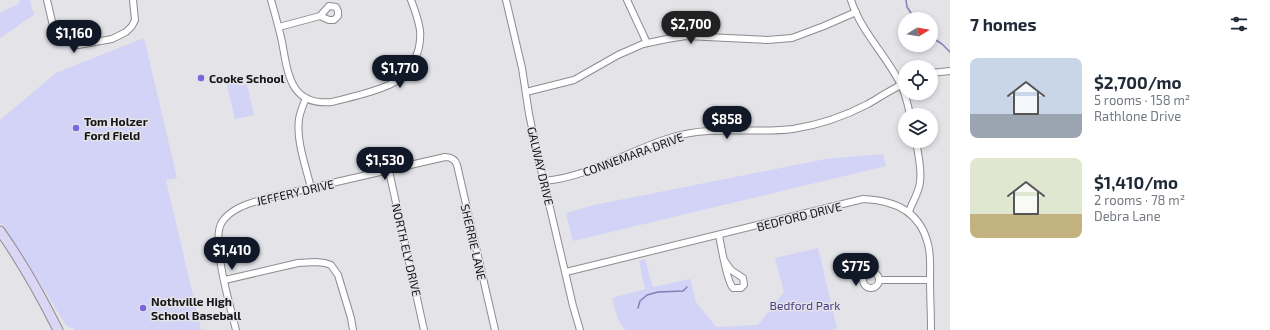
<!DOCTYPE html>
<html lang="en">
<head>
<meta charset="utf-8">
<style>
  :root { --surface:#fff; --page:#f2f2f3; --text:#1f2937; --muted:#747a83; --accent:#111827 }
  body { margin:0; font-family:"Exo 2",sans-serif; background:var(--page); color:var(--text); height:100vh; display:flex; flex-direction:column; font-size:15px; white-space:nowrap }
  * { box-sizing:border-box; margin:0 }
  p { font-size:13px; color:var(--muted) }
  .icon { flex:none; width:22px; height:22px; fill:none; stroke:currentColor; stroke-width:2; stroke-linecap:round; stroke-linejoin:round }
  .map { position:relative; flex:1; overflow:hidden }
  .details { display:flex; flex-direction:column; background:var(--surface); width:320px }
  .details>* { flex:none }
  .needle { width:26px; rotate:79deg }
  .controls { position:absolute; left:898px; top:12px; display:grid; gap:8px }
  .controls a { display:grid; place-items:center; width:40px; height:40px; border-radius:50%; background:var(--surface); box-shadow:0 2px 6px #0003; font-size:20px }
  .price { position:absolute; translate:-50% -34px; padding:0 9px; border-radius:14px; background:var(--accent); color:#fff; font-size:13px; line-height:26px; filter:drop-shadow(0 1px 2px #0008) }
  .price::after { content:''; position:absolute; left:50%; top:24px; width:12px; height:9px; margin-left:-6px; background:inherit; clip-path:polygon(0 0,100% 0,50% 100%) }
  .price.current { background:#222; color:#fff }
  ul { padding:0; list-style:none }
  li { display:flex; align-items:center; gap:12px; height:100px; padding:0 20px }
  li span { display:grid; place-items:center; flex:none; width:112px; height:80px; border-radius:8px; color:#555 }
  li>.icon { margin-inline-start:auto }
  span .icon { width:48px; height:48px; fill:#fffc; stroke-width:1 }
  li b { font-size:17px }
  h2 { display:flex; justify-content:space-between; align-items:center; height:48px; padding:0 20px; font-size:17px }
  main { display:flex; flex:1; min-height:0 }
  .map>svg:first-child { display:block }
  .green { fill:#d3d2f7 }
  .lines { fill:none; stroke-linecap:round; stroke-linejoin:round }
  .stream { stroke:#827eb6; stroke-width:1.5 }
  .minor-casing { stroke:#8c8c91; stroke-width:8 }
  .secondary-casing { stroke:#8c8c91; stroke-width:11 }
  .minor { stroke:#fff; stroke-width:6 }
  .secondary { stroke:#dad6f4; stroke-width:9 }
  .poi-dot { fill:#7964df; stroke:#e3e3e8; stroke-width:1.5 }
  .labels { text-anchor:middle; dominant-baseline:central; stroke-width:3; stroke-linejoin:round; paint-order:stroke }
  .poi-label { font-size:12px; font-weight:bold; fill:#161617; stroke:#e3e3e8; text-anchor:start }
  .street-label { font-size:12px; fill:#161617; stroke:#e3e3e8 }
  .park-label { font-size:12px; fill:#493e85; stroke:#e3e3e8 }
</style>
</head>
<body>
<main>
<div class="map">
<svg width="950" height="330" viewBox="0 0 950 330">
  <rect width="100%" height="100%" fill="#e3e3e8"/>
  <g class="green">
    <path d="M20,0H30L32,10L35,14L0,38V13L18,4Z"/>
    <path d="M144,38L177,178L166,180L201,330H74L73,328C67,328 65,323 62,319L19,249L0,222V120L56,73Z"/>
    <path d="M237,79L239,86L247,84L254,115L235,119L226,81Z"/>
    <path d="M883,154L886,166L573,241L566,213L594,205L826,159Z"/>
    <path d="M818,248L837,328L831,330H626C617,323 615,308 612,298L645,289L639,261L645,259L653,287L690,279L696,302L716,327L758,325L784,292L775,258Z"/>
  </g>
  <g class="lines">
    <g class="stream">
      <path d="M906,0L907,7L915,19"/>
      <path d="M931,37L942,44L950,52"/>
      <path d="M638,308L640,301L647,295L658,292L683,291L687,287"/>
    </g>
    <defs>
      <g id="minor">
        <path d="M47,0L54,30L57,35L60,38L78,45L112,39L126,32L132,26L135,20L133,0"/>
        <path d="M271,0C275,14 279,28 282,42C288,74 290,106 332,102C351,97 371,93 389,85C410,76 422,53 420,30C418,19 415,10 411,0"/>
        <path d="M506,0L522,68L529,114L539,161L573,306L580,330"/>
        <path d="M627,0L647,43"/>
        <path d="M851,0C861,32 887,56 901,85C906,95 908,105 910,115"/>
        <path d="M279,27L320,16L329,20H334L338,16V11L336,7L329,6L320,16"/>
        <path d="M931,73L950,71"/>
        <path d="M526,92L574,80L618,55L643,44L667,39L686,36L767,40L792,38L824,26L856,12"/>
        <path d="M306,98C303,105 300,112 299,119C296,141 306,167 311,188"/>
        <path d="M389,171L424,330"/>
        <path d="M544,181C590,177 629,150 673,137C712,125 753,134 793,129C819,125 845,116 868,104C880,97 892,89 905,83"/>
        <path d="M909,212C912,202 919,193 920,182C922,169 918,154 916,141"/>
        <path d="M719,235C721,246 727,282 733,288H741L744,285L743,278L731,270L724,260"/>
        <path d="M566,272L863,199C894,200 920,211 928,244C931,255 930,266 930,278C930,295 931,313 931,330"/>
        <circle cx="871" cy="280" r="8"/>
        <path d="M225,280L298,263L315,262L325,263L331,265L338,275L351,318L353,330"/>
        <path d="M879,280H930"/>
        <path d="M236,330C231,309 210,239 222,222C232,207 251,203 267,198L445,157C451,157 455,159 457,165L495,330"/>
      </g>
      <path id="secondary" d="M0,231C22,262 41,296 58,330"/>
    </defs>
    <use href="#minor" class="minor-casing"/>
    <use href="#secondary" class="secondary-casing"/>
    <use href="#minor" class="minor"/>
    <use href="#secondary" class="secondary"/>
  </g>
  <g class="poi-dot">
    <circle cx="201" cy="78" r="4"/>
    <circle cx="76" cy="128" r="4"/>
    <circle cx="143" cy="308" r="4"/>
  </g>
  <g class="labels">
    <g class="poi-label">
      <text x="209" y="78">Cooke School</text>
      <text x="84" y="121">Tom Holzer<tspan x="84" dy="14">Ford Field</tspan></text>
      <text x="151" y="301">Nothville High<tspan x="151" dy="14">School Baseball</tspan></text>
    </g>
    <g class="street-label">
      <text transform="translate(633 154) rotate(-20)">CONNEMARA DRIVE</text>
      <text transform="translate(541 166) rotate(77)">GALWAY DRIVE</text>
      <text transform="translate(295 192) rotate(-13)">JEFFERY DRIVE</text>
      <text transform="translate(799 216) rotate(-14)">BEDFORD DRIVE</text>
      <text transform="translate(474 242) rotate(77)">SHERRIE LANE</text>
      <text transform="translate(407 250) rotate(77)">NORTH ELY DRIVE</text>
    </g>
    <g class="park-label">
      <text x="805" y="305">Bedford Park</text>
    </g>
  </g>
</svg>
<div class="controls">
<a><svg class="needle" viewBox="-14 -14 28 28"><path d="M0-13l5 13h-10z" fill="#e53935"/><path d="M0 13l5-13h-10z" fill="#747a83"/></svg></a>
<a><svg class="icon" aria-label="locate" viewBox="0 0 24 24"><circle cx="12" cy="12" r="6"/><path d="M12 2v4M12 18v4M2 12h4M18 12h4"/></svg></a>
<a><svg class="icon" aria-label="layers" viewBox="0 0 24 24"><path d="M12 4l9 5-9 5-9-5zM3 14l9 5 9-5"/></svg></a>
</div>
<b class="price current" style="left:691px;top:45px">$2,700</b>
<b class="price" style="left:74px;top:54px">$1,160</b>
<b class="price" style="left:400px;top:89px">$1,770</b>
<b class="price" style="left:727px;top:140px">$858</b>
<b class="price" style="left:385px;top:181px">$1,530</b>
<b class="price" style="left:232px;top:271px">$1,410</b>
<b class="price" style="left:856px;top:287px">$775</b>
</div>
<section class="details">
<h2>7 homes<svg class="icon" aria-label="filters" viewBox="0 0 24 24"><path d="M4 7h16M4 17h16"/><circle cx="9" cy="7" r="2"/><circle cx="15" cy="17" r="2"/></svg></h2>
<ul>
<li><span style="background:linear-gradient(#c9d6e8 70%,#9aa5b1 0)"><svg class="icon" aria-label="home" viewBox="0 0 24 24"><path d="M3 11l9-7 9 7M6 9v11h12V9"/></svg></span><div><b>$2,700/mo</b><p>5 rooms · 158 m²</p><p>Rathlone Drive</p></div></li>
<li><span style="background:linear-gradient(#dfe7d0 70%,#c2b280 0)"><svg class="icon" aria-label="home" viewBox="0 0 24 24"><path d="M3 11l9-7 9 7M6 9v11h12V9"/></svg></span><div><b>$1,410/mo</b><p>2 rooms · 78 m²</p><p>Debra Lane</p></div></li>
</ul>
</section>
</main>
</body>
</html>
